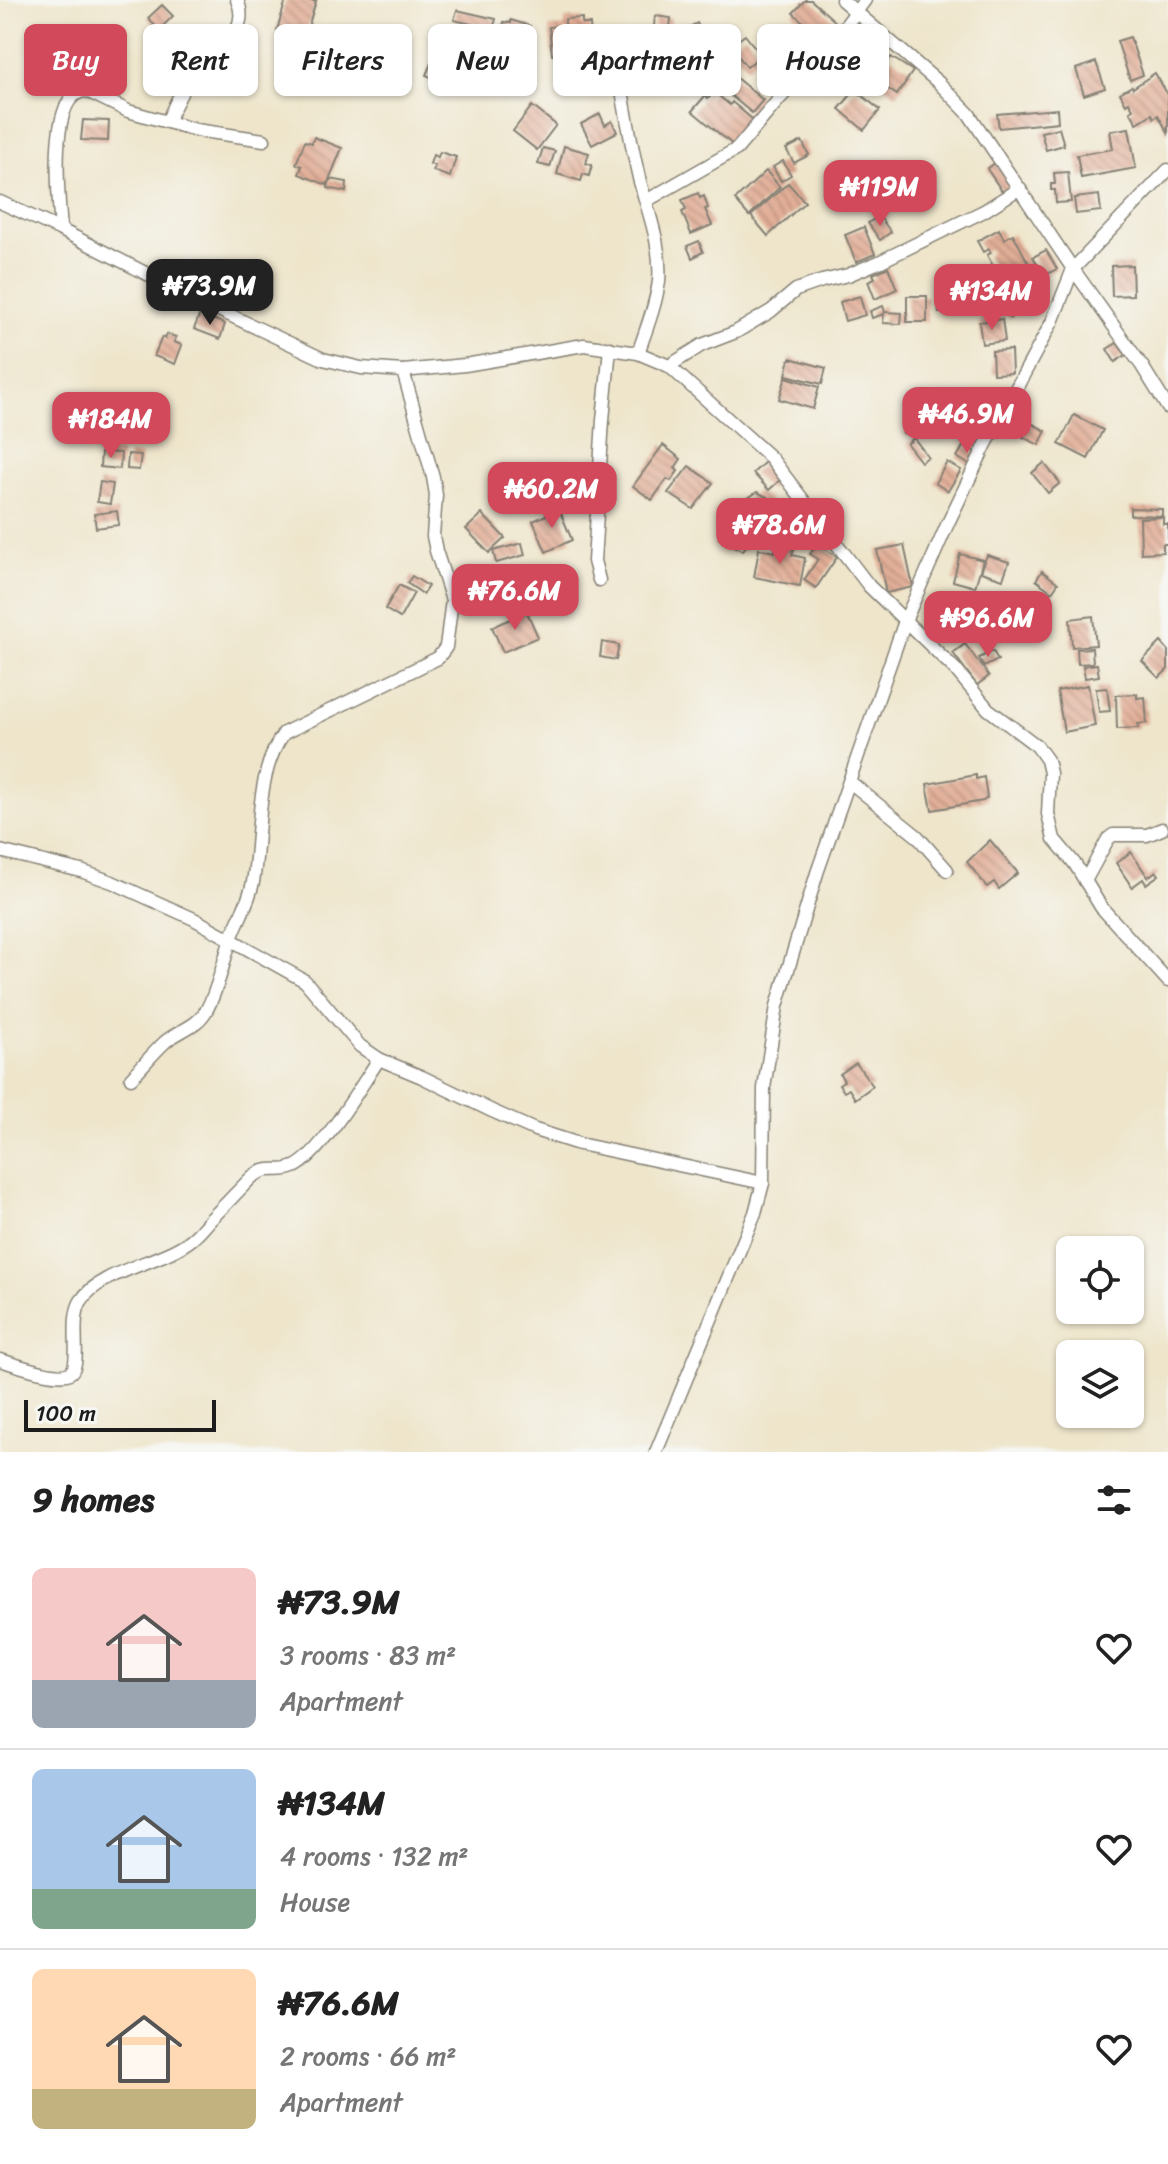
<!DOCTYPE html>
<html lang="en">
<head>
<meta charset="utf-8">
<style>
  :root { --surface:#fff; --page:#f6f6f6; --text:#222; --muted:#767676; --line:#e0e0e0; --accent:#d1495b }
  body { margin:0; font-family:Sriracha,sans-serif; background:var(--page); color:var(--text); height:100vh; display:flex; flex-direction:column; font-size:30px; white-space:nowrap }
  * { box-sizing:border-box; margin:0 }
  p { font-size:26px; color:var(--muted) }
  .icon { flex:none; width:44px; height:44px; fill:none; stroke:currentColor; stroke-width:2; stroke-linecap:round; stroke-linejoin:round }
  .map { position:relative; height:1452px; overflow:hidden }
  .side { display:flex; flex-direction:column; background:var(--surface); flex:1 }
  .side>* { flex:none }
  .guide { position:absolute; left:24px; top:24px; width:1120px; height:72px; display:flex; gap:16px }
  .buttons { position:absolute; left:1056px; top:1236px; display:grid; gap:16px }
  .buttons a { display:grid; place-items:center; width:88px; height:88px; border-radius:12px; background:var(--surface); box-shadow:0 2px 6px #0004; font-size:40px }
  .scale { position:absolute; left:24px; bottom:20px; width:192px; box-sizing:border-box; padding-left:8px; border:4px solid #1c1c1c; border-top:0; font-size:22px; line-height:28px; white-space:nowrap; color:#1c1c1c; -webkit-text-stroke:6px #f6f6f2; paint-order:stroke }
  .price { position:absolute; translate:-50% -68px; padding:0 18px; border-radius:16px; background:var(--accent); color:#fff; font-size:26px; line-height:52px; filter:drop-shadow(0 2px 4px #0008) }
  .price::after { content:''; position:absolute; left:50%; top:48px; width:24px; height:18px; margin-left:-12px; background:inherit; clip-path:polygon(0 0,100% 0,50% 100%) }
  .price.selected { background:#222; color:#fff }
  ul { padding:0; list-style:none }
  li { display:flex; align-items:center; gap:24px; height:200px; padding:0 32px }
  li+li { border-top:2px solid var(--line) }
  li span { display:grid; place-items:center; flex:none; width:224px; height:160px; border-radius:12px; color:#555 }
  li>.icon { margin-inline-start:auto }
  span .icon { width:96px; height:96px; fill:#fffc; stroke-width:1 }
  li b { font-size:34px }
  h2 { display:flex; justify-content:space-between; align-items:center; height:96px; padding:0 32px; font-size:34px }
  .chip { padding:0 28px; border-radius:12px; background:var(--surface); box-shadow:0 2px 6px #0004; font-size:28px; line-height:72px }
  .chip.selected { background:var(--accent); color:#fff }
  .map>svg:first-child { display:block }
  .building { fill:url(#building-back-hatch) }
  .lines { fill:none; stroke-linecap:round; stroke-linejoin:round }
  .minor-casing { stroke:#858074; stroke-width:15 }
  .minor { stroke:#fff; stroke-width:12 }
</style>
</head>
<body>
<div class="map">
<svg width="1168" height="1452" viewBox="0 0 1168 1452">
  <defs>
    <pattern id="building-back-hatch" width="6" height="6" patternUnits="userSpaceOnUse" patternTransform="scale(2)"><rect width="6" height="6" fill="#e1ad96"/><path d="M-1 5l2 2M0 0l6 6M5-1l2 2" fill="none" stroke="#c09481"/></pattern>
  </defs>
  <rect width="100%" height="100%" fill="#f6f6f2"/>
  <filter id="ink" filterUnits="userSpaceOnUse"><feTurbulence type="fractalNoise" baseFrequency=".0125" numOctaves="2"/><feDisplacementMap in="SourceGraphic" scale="16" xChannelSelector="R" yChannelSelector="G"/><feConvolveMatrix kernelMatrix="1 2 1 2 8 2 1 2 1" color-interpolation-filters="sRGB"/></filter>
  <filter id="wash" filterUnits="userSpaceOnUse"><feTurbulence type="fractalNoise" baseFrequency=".006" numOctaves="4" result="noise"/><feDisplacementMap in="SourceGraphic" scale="32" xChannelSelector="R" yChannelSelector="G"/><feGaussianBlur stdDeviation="1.8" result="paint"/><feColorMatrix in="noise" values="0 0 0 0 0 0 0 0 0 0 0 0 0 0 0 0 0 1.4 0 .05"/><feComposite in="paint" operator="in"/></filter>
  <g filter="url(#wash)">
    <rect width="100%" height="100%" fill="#eee5cb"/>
    <g id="blocks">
      <g class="building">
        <path d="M286,0L316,1L305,38L277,30Z"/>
        <path d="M805,0H811L838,24L824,40L793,13Z"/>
        <path d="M162,5L173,16L159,30L148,18Z"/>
        <path d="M457,10L496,19L493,29L454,20Z"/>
        <path d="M655,16L671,18L668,46L652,45Z"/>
        <path d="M582,18V24H590L592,52L552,55L549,27L565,26V19Z"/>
        <path d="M511,20L530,26L526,50L500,45L504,22L511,23Z"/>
        <path d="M697,23L709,48L687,59L676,34Z"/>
        <path d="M465,27L491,36L477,76L456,69L458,62L443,57L450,37L460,41Z"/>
        <path d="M844,31L850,35L848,37L860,44L862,40L868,43L866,47L872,50L866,61L836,46Z"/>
        <path d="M745,35L761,55L747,67L730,46Z"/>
        <path d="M1130,37L1143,75L1130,80L1117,41Z"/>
        <path d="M717,55L733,73L707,95L692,77Z"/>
        <path d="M891,57L913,71L897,95L875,80Z"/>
        <path d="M432,61L459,72L453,86L426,75Z"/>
        <path d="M1096,62L1105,88L1084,95L1076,69Z"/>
        <path d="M1155,73L1168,95V133L1158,115L1154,118L1152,114L1137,123L1130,111L1133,109L1129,102L1126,104L1120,93L1132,86L1133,88Z"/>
        <path d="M735,77L763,100L752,113L724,90Z"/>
        <path d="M855,90L880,110L864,130L839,109Z"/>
        <path d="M714,92L730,105L732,102L753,120L733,145L692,111L705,96L708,99Z"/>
        <path d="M532,106L556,125L537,150L513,131Z"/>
        <path d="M1057,109L1058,122L999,128L997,114Z"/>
        <path d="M600,114L605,125L612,121L617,132L592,145L581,124Z"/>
        <path d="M83,120L109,121L108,141L81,140Z"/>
        <path d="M1059,128L1064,145L1046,150L1041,132Z"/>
        <path d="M1129,128L1136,168L1081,178L1077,155L1113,149L1110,131Z"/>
        <path d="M314,137L342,148L327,185L299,174L302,166L296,164L305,141L312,143Z"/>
        <path d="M802,141L809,155L794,163L786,149Z"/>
        <path d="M564,146L589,153L586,163L592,165L589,176L583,174L581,181L557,174Z"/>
        <path d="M543,148L555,151L550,167L538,164Z"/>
        <path d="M440,152L456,157L450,177L433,171L435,166L430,164L433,155L438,157Z"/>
        <path d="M783,161L791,175L781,181L773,167Z"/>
        <path d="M995,163L1013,188L1004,194L987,169Z"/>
        <path d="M766,171L780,187L749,216L735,200Z"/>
        <path d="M1068,172L1071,202L1056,203L1055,190H1051V184H1055L1054,173Z"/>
        <path d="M330,179L347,182L346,192L328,188Z"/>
        <path d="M921,181L931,190L919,203L909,194Z"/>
        <path d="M788,183L805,202L768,236L751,216Z"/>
        <path d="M698,193L700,198L704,196L708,208L705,209L712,225L691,234L682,212L686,210L682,200Z"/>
        <path d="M1099,195L1101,211L1076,214L1074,198Z"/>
        <path d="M879,216L891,232L880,240L868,223Z"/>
        <path d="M864,227L875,254L856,262L845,235Z"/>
        <path d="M999,229L1004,239L1013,234L1030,266L1002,282L987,255L991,253L989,249L983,252L977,241Z"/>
        <path d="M699,241L703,252L692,258L687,246Z"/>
        <path d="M1046,250L1057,269L1044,276L1033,257Z"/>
        <path d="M1132,265L1133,295L1112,296L1111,266Z"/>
        <path d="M888,267L897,289L875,299L868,281L875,278L873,274Z"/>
        <path d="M1012,277L1022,293L998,309L988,293Z"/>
        <path d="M860,296L865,315L845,321L840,302Z"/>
        <rect x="907" y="296" width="20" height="26"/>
        <path d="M1019,297L1026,304L1010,318L1003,310Z"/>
        <path d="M938,300H960V312L939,313Z"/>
        <path d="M883,306L885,312L902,313L901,324L883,323L884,314L872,318L870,311Z"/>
        <path d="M200,314L225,324L220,339L194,329Z"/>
        <path d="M1002,319L1005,341L982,344L979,322Z"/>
        <path d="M167,334L176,337L174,342L182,345L175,364L154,356L162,337L165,339Z"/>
        <path d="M1117,343L1126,355L1115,362L1107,349Z"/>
        <path d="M1011,350L1012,373L993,374L992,351Z"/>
        <path d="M790,358L826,368L822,384L786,375Z"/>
        <path d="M786,377L819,387L813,409L779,399Z"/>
        <path d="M909,411L924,415L917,437L903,433Z"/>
        <path d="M1074,415L1103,430L1088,459L1059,444Z"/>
        <path d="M1031,423L1046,431L1039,445L1023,437Z"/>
        <path d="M914,438L928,457L921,462L907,444Z"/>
        <path d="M663,445L681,459L675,468L678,471L671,481L667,479L652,500L633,486Z"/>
        <path d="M964,445L977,453L970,465L957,457Z"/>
        <path d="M101,452L121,453L120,469L100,467Z"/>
        <path d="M128,454L141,455L139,470L127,469Z"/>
        <path d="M765,462L780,480L769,490L753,473Z"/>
        <path d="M947,462L961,470L948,491L935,483Z"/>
        <path d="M1044,463L1060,483L1048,493L1032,473Z"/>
        <path d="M689,466L713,483L693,509L668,493Z"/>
        <path d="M100,482L113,484L110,504L97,502Z"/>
        <path d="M757,492L769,498L771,513L760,520L748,514L745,500Z"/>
        <path d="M735,508L770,527L764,538L753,532L743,551L719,538Z"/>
        <path d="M1130,508L1162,509V516L1130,515Z"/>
        <path d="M559,509L572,540L546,552L533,521Z"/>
        <path d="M117,511L119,525L96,528L94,514Z"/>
        <path d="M482,514L505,538L489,553L466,529Z"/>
        <path d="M1163,517V524H1168V544H1163V552L1141,553L1140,518Z"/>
        <path d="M522,543L525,555L496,563L493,551Z"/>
        <path d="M817,544L837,557L816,588L804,580L818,559L810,554Z"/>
        <path d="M776,545L794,548L792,555L805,558L800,586L754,577L759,549L775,552Z"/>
        <path d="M904,545L913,587L886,593L877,550Z"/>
        <path d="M960,554L983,560L975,587L953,581Z"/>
        <path d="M987,555L1009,562L1003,579L981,572Z"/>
        <path d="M1042,571L1058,583L1052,592L1036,580Z"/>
        <path d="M412,576L428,586L423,594L407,583Z"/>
        <path d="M399,585L414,593L400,618L385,609Z"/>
        <path d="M527,612L538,637L503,652L492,627Z"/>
        <path d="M1093,616L1096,645L1072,647L1070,619Z"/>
        <path d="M602,642L619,645L616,660L600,657Z"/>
        <path d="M1161,642L1168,650V669L1159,678L1142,661Z"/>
        <path d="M965,644L989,676L977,685L953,653Z"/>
        <path d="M1092,648L1093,663L1078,664L1077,649Z"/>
        <path d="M993,651L998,660L984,667L979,658Z"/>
        <path d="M1097,664L1099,676L1085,678L1083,666Z"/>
        <path d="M1088,685L1095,726L1064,732L1057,691Z"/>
        <path d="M1107,688L1110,711L1099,712L1096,689Z"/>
        <path d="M1137,694V698L1145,697L1147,723L1138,724V728L1117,729L1116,695Z"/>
        <path d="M976,775V779L984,777L987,798L983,801L932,810L927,784Z"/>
        <path d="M990,840L1018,873L999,889L994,882L987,887L967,862Z"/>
        <path d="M1131,852L1148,877L1156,871L1159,875L1146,884L1143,879L1132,887L1116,863Z"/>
        <path d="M856,1063L873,1086L855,1099L849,1089L844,1092L839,1084L844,1081L840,1074Z"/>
      </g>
    </g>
  </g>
  <g filter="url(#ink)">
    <use href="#blocks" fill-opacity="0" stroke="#858074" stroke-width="2"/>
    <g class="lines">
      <defs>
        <g id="minor">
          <path d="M842,0L939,83L969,114L1073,269L1142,366L1168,408"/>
          <path d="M617,62C624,101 630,140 639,178C648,212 662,245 659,281C656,305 646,330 638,353"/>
          <path d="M167,122C176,103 185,82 198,66C216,46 252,33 237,0"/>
          <path d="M646,201L737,149L780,98L812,65L819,53L834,41L865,0"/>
          <path d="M0,202L61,230L202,302L323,359L361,368L403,371L465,365L584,345L638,353L669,366L771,458L869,586L955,669L988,709L1037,746L1047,760L1050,773L1048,814L1054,839L1075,864L1101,907L1168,981"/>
          <path d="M61,230C59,202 46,90 87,91L128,111L196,130L264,140"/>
          <path d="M669,366L702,345L736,332L771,311L796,290L822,281L848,275L879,262L984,211L1020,188"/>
          <path d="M599,580L594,561L603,420L610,348"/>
          <path d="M850,782L917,836L947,870"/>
          <path d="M0,851L81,871L112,882L194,919L305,981L360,1046L379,1059L422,1077L492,1111L535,1130L579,1144L763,1183"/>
          <path d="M1085,881L1108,839L1113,835H1147L1162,829"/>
          <path d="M131,1078C142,1067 153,1053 165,1042C179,1030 198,1027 207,1009C219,987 223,962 231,939C238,919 249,903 253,882C261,836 255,772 284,733L438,658L446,647L452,600L436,551L433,536L436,495L433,477L403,371"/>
          <path d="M0,1360C14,1364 60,1381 71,1372C82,1362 69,1320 81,1301C100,1270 163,1263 192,1239C200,1233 206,1224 213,1217C226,1204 239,1190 252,1177C269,1164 278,1174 294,1167C319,1157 363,1083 379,1059"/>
          <path d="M656,1452L755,1213L763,1183L764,1088L777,1006L817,873L905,621L948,523L985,446L1052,322L1073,269L1168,170"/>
        </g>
      </defs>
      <use href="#minor" class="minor-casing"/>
      <use href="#minor" class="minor"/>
    </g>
  </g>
</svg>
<div class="buttons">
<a><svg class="icon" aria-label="locate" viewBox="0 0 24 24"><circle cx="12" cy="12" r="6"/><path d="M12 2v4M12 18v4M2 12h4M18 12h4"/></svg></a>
<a><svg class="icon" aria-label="layers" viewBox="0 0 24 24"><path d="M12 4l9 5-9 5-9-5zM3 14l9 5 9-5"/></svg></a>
</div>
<div class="scale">100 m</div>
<b class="price" style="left:880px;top:228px">₦119M</b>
<b class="price selected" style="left:210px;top:327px">₦73.9M</b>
<b class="price" style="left:992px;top:332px">₦134M</b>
<b class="price" style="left:967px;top:455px">₦46.9M</b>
<b class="price" style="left:111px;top:460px">₦184M</b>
<b class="price" style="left:552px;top:530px">₦60.2M</b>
<b class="price" style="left:780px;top:566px">₦78.6M</b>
<b class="price" style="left:515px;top:632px">₦76.6M</b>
<b class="price" style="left:988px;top:659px">₦96.6M</b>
<div class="guide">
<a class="chip selected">Buy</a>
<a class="chip">Rent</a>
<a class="chip">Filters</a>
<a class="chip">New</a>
<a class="chip">Apartment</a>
<a class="chip">House</a>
</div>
</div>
<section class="side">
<h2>9 homes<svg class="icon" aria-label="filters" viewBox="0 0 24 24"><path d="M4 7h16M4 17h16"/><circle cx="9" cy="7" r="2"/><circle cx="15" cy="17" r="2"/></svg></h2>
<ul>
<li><span style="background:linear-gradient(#f6c9c9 70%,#9aa5b1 0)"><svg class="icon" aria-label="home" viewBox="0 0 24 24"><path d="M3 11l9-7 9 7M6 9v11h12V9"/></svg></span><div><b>₦73.9M</b><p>3 rooms · 83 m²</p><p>Apartment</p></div><svg class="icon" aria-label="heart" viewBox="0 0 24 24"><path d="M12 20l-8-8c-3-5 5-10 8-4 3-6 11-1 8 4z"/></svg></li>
<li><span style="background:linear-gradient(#a9c7e8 75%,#7fa58c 0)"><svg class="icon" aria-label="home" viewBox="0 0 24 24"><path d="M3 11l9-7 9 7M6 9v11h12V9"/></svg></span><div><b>₦134M</b><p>4 rooms · 132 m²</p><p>House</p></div><svg class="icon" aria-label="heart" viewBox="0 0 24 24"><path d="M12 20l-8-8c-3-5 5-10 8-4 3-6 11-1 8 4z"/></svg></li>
<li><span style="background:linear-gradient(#ffd9b3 75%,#c2b280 0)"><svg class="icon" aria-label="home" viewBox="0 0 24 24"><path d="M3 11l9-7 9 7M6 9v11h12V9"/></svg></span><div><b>₦76.6M</b><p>2 rooms · 66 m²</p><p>Apartment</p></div><svg class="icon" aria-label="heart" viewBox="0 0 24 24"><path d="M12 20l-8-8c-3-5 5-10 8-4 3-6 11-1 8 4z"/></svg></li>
</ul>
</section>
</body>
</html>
